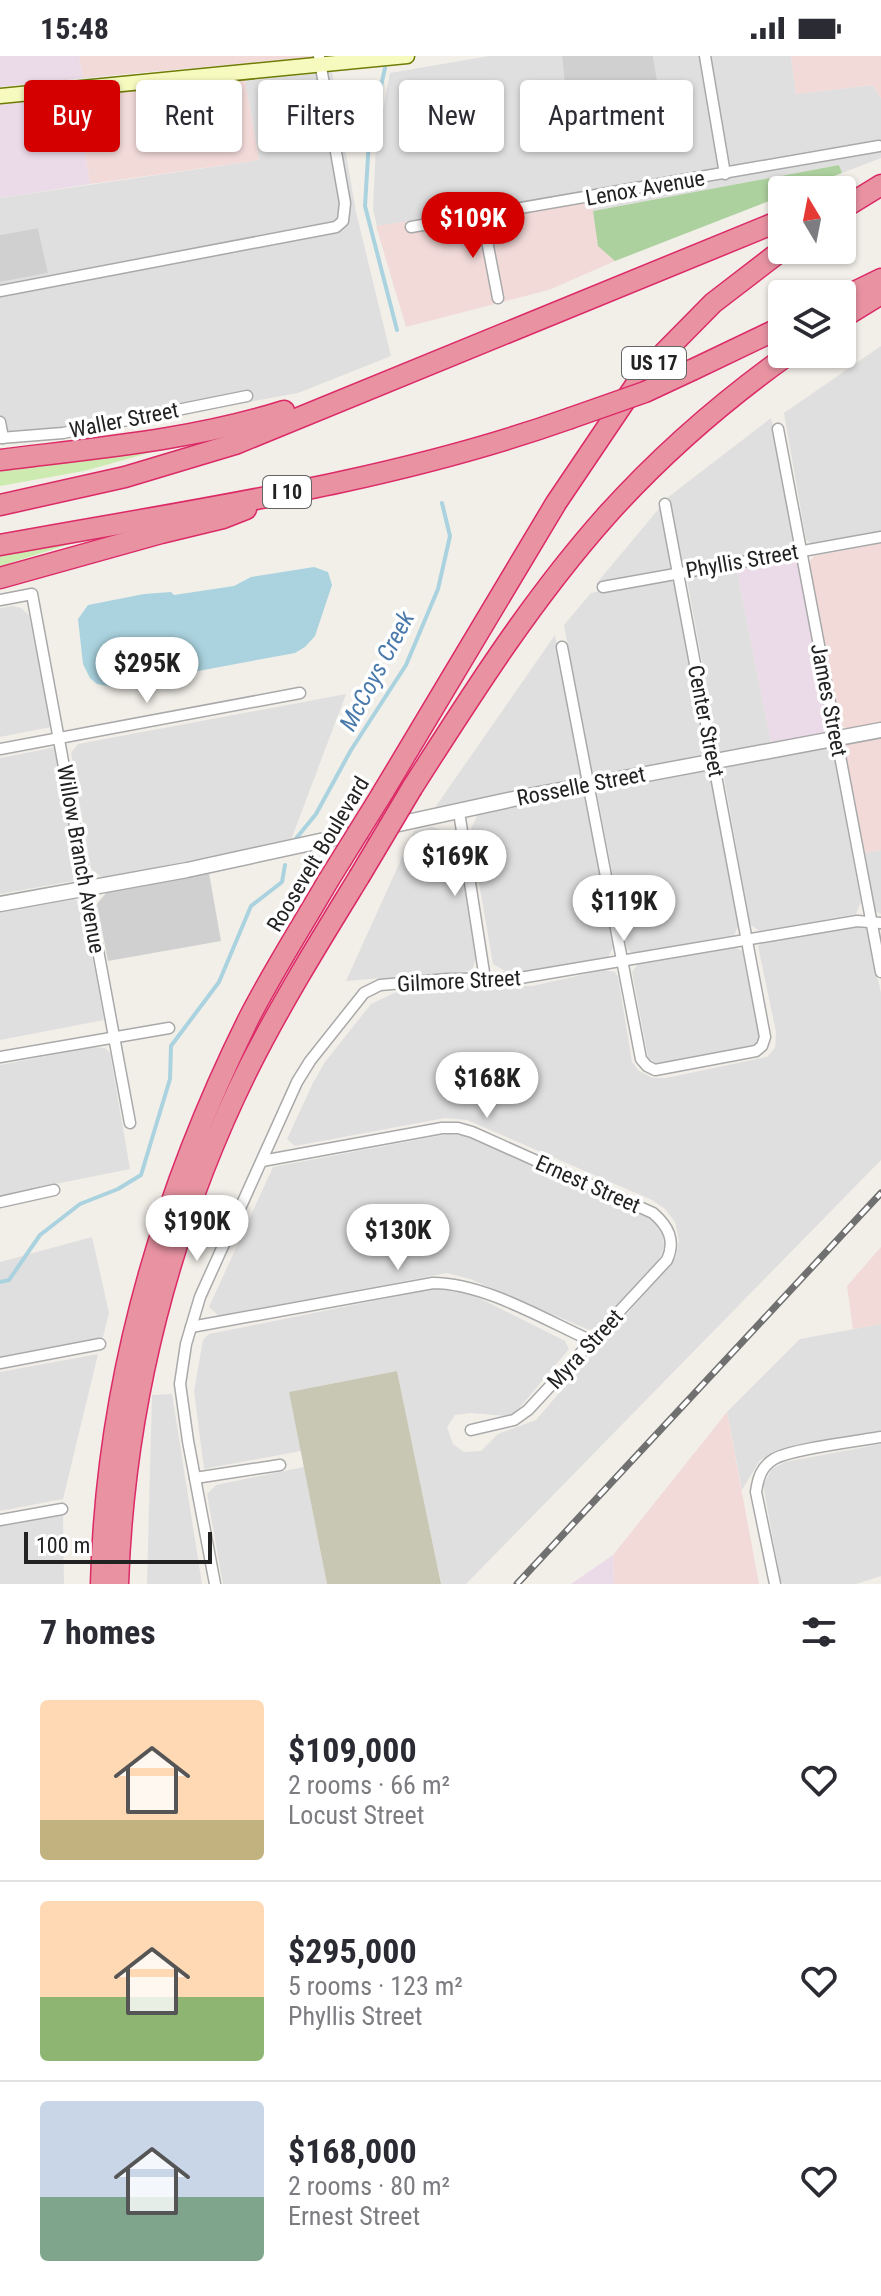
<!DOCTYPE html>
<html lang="en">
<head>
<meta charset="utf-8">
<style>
  :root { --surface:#fff; --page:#f7f7f7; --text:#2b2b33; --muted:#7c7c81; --line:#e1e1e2; --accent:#d40000 }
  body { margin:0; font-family:"Roboto Condensed",sans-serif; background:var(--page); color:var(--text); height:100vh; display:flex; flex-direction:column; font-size:30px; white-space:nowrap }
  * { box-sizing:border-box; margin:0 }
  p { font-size:26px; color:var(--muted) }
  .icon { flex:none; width:44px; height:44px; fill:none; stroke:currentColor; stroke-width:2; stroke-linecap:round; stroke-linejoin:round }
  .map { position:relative; height:1528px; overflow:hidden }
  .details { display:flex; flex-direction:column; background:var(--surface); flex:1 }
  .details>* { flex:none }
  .banner { position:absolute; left:24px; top:24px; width:834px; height:72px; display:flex; gap:16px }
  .needle { width:52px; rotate:350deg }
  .controls { position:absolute; left:768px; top:120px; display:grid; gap:16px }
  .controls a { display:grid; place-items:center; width:88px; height:88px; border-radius:8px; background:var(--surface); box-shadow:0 2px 6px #0004; font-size:40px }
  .scale { position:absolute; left:24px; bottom:20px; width:188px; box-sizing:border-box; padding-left:8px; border:4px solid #222; border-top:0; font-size:22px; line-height:28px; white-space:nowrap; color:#222; -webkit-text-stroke:6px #fff; paint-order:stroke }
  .price { position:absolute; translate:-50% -68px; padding:0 18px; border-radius:28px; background:#fff; color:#222; font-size:26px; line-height:52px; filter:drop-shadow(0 2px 4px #0008) }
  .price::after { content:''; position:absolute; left:50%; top:48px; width:24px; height:18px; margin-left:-12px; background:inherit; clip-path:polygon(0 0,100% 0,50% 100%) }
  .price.current { background:var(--accent); color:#fff }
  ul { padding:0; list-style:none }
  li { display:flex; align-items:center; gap:24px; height:200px; padding:0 40px }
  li+li { border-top:2px solid var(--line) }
  li span { display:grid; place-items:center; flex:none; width:224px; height:160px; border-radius:8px; color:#555 }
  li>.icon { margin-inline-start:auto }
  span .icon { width:96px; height:96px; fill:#fffc; stroke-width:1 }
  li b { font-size:34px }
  h2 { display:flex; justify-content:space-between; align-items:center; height:96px; padding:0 40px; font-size:34px }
  .pill { padding:0 28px; border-radius:8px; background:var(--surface); box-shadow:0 2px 6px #0004; font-size:28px; line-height:72px }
  .pill.current { background:var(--accent); color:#fff }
  .status { display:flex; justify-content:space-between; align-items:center; height:56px; padding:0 40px; background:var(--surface); direction:ltr }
  .status svg { height:22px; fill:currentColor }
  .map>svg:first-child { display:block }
  .residential { fill:#e0dfdf }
  .commercial { fill:#f2dad9 }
  .industrial { fill:#ebdbe8 }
  .religious { fill:#d0d0d0 }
  .construction { fill:#c7c7b4 }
  .grass { fill:#cdebb0 }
  .forest { fill:#add19e }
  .water { fill:#aad3df }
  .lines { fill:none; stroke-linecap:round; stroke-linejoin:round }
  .stream { stroke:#aad3df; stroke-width:4 }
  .minor-casing { stroke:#a9a9a9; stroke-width:13 }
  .tertiary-casing { stroke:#a9a9a9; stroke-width:17 }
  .secondary-casing { stroke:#707d05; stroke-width:17 }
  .motorway-casing { stroke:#dc2a67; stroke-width:23 }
  .minor { stroke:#fff; stroke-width:10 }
  .tertiary { stroke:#fff; stroke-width:14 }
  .secondary { stroke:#f7fabf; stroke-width:14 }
  .motorway { stroke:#e892a2; stroke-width:20 }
  .rail-casing { stroke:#707070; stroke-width:7 }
  .rail { stroke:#fff; stroke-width:4; stroke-dasharray:12; stroke-linecap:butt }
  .motorway-bridge-casing { stroke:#dc2a67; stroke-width:23; stroke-linecap:butt }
  .motorway-bridge { stroke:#e892a2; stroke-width:20 }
  .labels { text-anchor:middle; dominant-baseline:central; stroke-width:7; stroke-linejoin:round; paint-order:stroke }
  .shield { fill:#fff; stroke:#646464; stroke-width:2 }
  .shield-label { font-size:20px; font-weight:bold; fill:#222 }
  .street-label { font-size:22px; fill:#222; stroke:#fff }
  .water-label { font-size:24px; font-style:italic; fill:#4a7aab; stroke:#fff }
</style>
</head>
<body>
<div class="status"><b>15:48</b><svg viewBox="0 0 49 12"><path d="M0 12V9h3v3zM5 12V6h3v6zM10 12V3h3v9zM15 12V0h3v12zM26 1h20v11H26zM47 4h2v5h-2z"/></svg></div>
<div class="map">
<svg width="881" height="1528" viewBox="0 0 881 1528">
  <rect width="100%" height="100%" fill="#f2efe9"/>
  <g class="residential">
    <path d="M489,0H562L569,69L661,56L653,0H791L796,38L873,29L881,42V102L842,117L839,109L593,155L590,138L377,170L373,153L376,89L390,17Z"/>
    <path d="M332,16L356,156L391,300L298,337L48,383L6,388L0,382V226L48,217L38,172L0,179V142L259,104L245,24Z"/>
    <path d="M881,290V476L812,488L806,484L784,357Z"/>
    <path d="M771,362L796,490L682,512L667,442Z"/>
    <path d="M662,449L674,510L668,515L596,528Z"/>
    <path d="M736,511L771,687L722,697L718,693L687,524L691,518Z"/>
    <path d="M669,524L676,528L706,692L702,700L599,719L592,716L564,569L591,537Z"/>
    <path d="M13,550L21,552L29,559L51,671L0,681V552Z"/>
    <path d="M555,579L582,716L578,724L434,753Z"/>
    <path d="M346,638L291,784L103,822L91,813L71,697L78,688Z"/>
    <path d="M56,691L78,816L73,825L0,838V702Z"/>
    <path d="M828,691L833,696L861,846L856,858L759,875L750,868L723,716L730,707Z"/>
    <path d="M704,712L713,719L739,869L734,879L634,898L627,893L597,737L602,731Z"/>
    <path d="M579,736L586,740L614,890L608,901L532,915L507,916L493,908L470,775L478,758Z"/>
    <path d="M432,771L456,779L476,901L472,915L346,925L414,775Z"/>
    <path d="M881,794V858L875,855L865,797Z"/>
    <path d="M73,842L83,848L104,964L0,984V856Z"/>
    <path d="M861,870L867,873L881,937V1104L466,1528H441L397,1315L289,1336L301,1395L204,1413L194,1335L203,1284L209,1278L443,1231L469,1237L565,1285L569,1293L515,1357L507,1360L470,1357L455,1359L447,1371L453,1388L464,1396L481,1395L498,1378L536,1364L676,1201L679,1184L675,1166L665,1153L652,1144L467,1064L445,1062L295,1090L287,1083L313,1027L325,1006L371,948L394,937L449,929L532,930L604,914L615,916L618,921L632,1006L639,1015L653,1022H666L767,1001L775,992L776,976L758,890L762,886Z"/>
    <path d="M734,891L742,895L760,984L755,989L658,1009L648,1001L632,916L638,908Z"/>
    <path d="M94,991L105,992L110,997L130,1113L0,1139V1009Z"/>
    <path d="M448,1078L465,1080L650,1161L663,1179L664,1190L659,1204L595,1272L589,1274L470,1223L447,1217L219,1260L209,1251L273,1111Z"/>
    <path d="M92,1181L109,1257L103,1281L0,1301V1206Z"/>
    <path d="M881,1268V1374L778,1394L760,1404L742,1434L727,1356L800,1283Z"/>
    <path d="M98,1298L63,1443L0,1455V1316Z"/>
    <path d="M172,1338L202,1528H147L152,1339Z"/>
    <path d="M881,1388V1520L856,1528H784L781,1526L763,1429L772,1413L785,1406Z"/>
    <path d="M304,1411L327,1528H223L207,1438L216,1429Z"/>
    <path d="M63,1459L64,1528H0V1470Z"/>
  </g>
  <g class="commercial">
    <path d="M79,0H323L83,22Z"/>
    <path d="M791,0H881V42L873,29L796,38Z"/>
    <path d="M245,24L259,104L90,128L76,40Z"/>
    <path d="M591,138L598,189L615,205L549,234L406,271L376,170Z"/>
    <path d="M881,487V668L848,674L840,668L808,508L814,500Z"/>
    <path d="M881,680V794L865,797L844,692L850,686Z"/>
    <path d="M881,1191V1268L853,1273L847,1230Z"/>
    <path d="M727,1356L759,1528H614L613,1499Z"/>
  </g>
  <g class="industrial">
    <path d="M0,0H79L83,22L0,31Z"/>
    <path d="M76,40L90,128L0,142V47Z"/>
    <path d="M793,502L798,505L831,671L828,677L771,687L736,511Z"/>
    <path d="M613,1499L614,1528H571Z"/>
  </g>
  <g class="religious">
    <path d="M562,0H653L662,56L569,69Z"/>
    <path d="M38,172L48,217L0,226V179Z"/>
    <path d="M209,817L221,885L108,905L97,848L107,836Z"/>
  </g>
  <path class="construction" d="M397,1315L441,1528H327L289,1336Z"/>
  <g class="grass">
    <path d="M192,385L84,415L0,430V409Z"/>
    <path d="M115,474L0,510V495Z"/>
  </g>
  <path class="forest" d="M839,109L842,117L797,134H782V140L615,205L598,190L593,155Z"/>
  <path class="water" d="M314,511L328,516L332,529L315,580L305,591L295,597L112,631L97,628L90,622L83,608L78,563L88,549L144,538L171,536L174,539L234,530L251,521Z"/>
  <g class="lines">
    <g class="stream">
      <path d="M385,12L369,84L365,150L397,274"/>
      <path d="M294,785L316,758L351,694L406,609L438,533L450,480L442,447"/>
      <path d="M0,1226L9,1224L40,1179L80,1148L118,1133L141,1119L170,1023L171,990L219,926L251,850L282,826L285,809"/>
    </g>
    <defs>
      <g id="minor">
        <path d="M705,0L725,118"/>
        <path d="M482,159L498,242"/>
        <path d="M411,171L879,90"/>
        <path d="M0,235L336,171L343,165L345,147L319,0"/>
        <path d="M0,366L3,382"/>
        <path d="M778,373L881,916"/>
        <path d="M0,382L63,377L247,340"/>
        <path d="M603,531L881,481"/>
        <path d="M0,544L32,538L130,1067"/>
        <path d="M562,591L641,1003L647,1010L655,1014L756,995L762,990L765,981L665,448"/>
        <path d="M0,693L300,637"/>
        <path d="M459,756L485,923"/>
        <path d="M0,1001L169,972"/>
        <path d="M262,1105L442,1072H458L472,1076L653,1157C668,1170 676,1184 667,1204L528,1354L514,1364L471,1374"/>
        <path d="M0,1146L54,1134"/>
        <path d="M191,1271L433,1227C484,1227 545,1264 592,1285"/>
        <path d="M0,1307L100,1288"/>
        <path d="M195,1422L280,1409"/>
        <path d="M0,1464L62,1453"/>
        <path d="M215,1528L188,1385L180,1328L186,1288L200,1241L297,1026L310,1005L364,937L380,929L448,923L520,922L857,865L881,867"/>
        <path d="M775,1528L756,1436C758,1422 761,1411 774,1403C791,1393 858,1385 881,1381"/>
      </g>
      <path id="tertiary" d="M0,848L187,814L518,742L881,674"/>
      <path id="secondary" d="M0,40L407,0"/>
      <g id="motorway">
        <path d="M842,153L881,129"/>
        <path d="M842,242L881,223"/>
        <path d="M842,262L881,238"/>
        <path d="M692,314L782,271"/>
        <path d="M0,404C96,392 192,384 284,355"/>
        <path d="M0,449L125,421L235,388L782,164"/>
        <path d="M0,489C190,454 385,428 568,363"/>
        <path d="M0,522L161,477L223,462L246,453"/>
        <path d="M412,732C472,638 532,543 607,459C661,399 723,345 789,298"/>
        <path d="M382,738L556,447L643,318L713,247L782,194"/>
        <path d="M101,1528C106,1330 161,1139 249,962C273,915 302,870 328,825"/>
        <path d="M118,1528C124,1349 170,1169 250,1009C283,944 321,883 359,821"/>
      </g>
    </defs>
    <use href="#minor" class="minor-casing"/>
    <use href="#tertiary" class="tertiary-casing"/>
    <use href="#secondary" class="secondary-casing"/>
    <use href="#motorway" class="motorway-casing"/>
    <use href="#minor" class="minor"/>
    <use href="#tertiary" class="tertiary"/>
    <use href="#secondary" class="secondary"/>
    <use href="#motorway" class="motorway"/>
    <defs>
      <path id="rail" d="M517,1528L881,1137"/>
    </defs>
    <use href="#rail" class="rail-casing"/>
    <use href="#rail" class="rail"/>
    <defs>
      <g id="motorway-bridge">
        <path d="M568,363L645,336L692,314"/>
        <path d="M359,821L412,732"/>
        <path d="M328,825L382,738"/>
      </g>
    </defs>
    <use href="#motorway-bridge" class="motorway-bridge-casing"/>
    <use href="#motorway-bridge" class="motorway-bridge"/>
  </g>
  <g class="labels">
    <g class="shield">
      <rect x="622" y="291" width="64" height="32" rx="6"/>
      <rect x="263" y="420" width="48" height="32" rx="6"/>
    </g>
    <g class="shield-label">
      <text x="654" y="307">US 17</text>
      <text x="287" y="436">I 10</text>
    </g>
    <g class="street-label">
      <text transform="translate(645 132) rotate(-10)">Lenox Avenue</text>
      <text transform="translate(124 364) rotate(-11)">Waller Street</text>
      <text transform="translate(742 505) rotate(-10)">Phyllis Street</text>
      <text transform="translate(829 644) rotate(79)">James Street</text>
      <text transform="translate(706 665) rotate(79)">Center Street</text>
      <text transform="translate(581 730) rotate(-11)">Rosselle Street</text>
      <text transform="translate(318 798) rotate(-59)">Roosevelt Boulevard</text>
      <text transform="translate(81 803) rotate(80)">Willow Branch Avenue</text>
      <text transform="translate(459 925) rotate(-3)">Gilmore Street</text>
      <text transform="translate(588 1128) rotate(24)">Ernest Street</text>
      <text transform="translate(585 1293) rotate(-47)">Myra Street</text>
    </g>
    <g class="water-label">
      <text transform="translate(377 615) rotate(-62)">McCoys Creek</text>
    </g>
  </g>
</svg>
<div class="controls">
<a><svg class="needle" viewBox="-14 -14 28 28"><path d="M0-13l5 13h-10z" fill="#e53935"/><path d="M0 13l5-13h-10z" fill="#7c7c81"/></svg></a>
<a><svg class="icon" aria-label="layers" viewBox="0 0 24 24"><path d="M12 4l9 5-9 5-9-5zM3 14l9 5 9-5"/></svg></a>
</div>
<div class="scale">100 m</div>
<b class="price current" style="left:473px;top:204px">$109K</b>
<b class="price" style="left:147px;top:649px">$295K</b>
<b class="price" style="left:455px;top:842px">$169K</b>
<b class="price" style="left:624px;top:887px">$119K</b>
<b class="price" style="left:487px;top:1064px">$168K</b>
<b class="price" style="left:197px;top:1207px">$190K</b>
<b class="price" style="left:398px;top:1216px">$130K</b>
<div class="banner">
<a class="pill current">Buy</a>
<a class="pill">Rent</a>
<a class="pill">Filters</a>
<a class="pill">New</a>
<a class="pill">Apartment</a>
</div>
</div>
<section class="details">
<h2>7 homes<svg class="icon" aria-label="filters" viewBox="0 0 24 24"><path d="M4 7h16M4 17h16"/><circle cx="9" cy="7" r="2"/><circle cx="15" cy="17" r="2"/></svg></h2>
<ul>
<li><span style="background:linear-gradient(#ffd9b3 75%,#c2b280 0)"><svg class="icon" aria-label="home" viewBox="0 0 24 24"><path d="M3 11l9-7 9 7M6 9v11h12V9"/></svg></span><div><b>$109,000</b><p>2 rooms · 66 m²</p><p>Locust Street</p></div><svg class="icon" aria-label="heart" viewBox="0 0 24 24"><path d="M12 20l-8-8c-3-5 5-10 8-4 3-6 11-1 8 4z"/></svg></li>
<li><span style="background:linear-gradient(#ffd9b3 60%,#8fb573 0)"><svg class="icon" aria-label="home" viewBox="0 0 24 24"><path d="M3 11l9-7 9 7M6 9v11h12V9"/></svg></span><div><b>$295,000</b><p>5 rooms · 123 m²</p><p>Phyllis Street</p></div><svg class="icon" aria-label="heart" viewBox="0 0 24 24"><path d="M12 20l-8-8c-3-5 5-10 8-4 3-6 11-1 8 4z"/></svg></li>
<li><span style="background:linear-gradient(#c9d6e8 60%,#7fa58c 0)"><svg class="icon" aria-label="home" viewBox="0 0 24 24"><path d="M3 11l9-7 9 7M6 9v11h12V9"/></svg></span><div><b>$168,000</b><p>2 rooms · 80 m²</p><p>Ernest Street</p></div><svg class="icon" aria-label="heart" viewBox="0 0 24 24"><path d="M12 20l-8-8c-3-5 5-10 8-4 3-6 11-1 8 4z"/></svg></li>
</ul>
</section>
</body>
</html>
